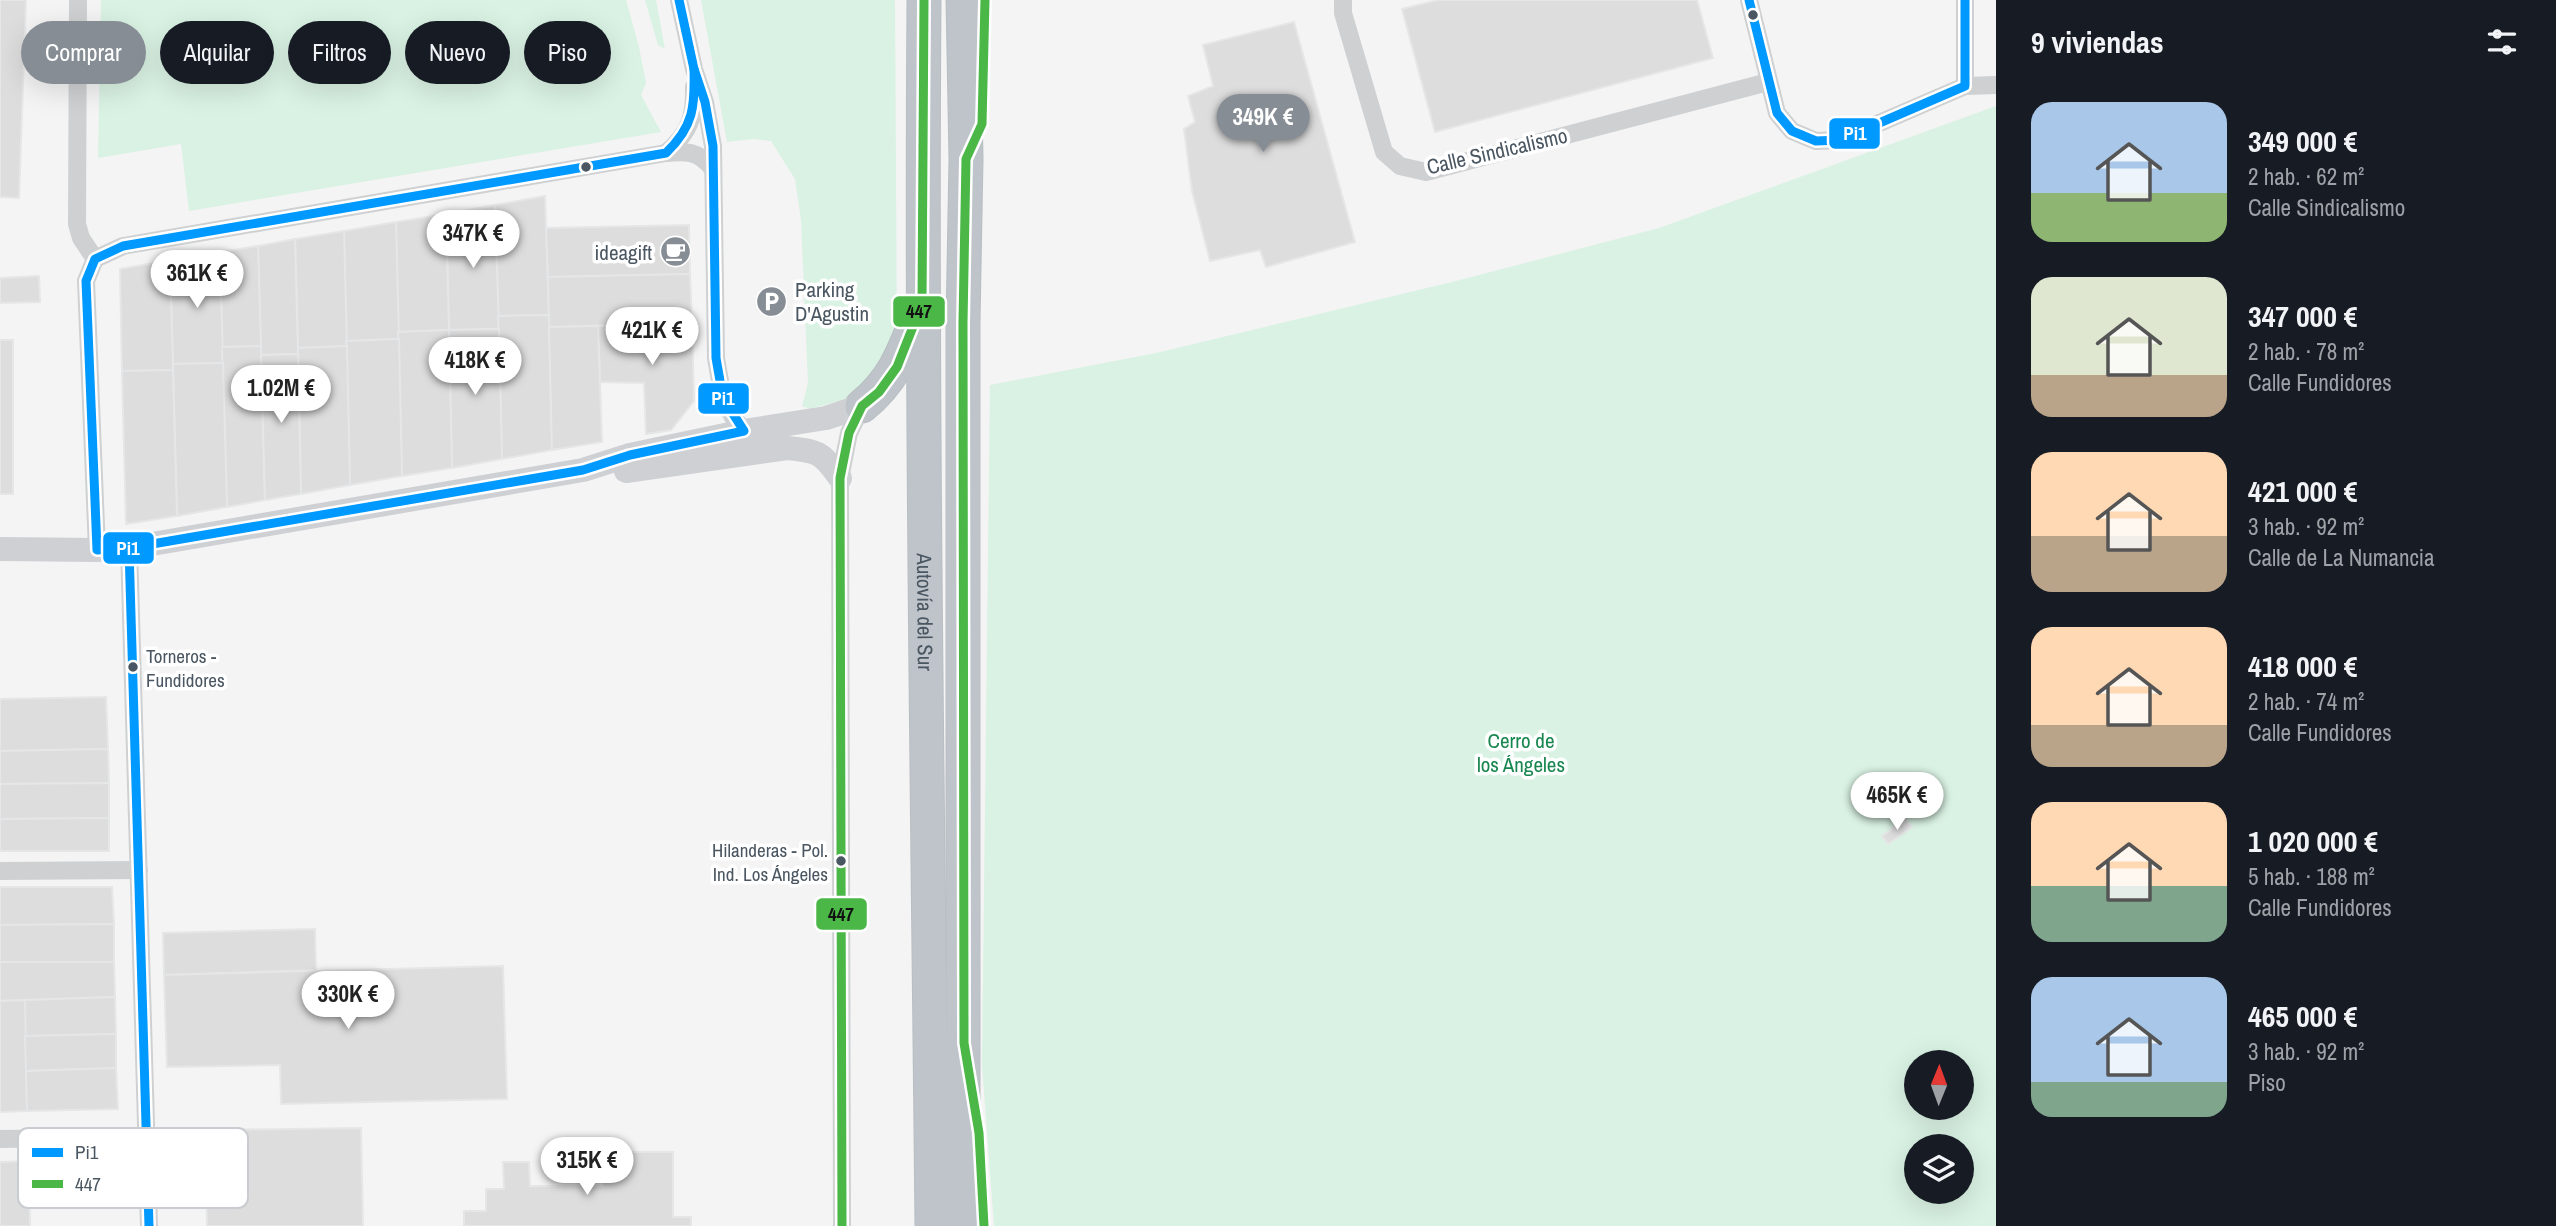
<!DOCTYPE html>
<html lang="es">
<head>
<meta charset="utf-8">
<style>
  :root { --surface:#171b24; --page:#20242c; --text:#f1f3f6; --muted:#9ea1a6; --accent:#868d94 }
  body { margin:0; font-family:"Archivo Narrow",sans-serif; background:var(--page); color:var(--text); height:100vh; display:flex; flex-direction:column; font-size:26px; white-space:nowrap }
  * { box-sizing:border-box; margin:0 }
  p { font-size:23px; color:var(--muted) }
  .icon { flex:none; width:38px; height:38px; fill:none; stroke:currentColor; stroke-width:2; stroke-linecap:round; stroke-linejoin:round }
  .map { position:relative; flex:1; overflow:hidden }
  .side { display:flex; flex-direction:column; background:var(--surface); width:560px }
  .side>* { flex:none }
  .banner { position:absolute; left:21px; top:21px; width:665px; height:63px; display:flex; gap:14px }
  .needle { width:46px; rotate:1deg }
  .tools { position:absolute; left:1904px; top:1050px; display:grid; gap:14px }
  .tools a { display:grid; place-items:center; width:70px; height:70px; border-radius:50%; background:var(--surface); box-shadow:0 7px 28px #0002; font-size:35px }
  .price { position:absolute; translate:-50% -60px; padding:0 16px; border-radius:24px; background:#fff; color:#222; font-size:23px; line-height:46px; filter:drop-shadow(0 2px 4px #0008) }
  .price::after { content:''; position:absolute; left:50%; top:42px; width:21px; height:16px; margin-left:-10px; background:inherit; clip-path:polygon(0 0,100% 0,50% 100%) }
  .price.current { background:var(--accent); color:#fff }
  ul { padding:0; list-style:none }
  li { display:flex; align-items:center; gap:21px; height:175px; padding:0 35px }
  li span { display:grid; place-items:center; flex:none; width:196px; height:140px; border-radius:21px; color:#555 }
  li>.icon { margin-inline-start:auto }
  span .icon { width:84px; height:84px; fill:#fffc; stroke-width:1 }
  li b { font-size:30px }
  h2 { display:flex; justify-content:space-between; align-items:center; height:84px; padding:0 35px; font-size:30px }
  .tag { padding:0 24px; border-radius:32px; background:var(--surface); box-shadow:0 7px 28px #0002; font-size:24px; line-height:63px }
  .tag.current { background:var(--accent); color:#fff }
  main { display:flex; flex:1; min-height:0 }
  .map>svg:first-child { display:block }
  .green { fill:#d9f2e3; fill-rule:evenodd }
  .building { fill:#ddddde; stroke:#e5e6e7; stroke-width:2 }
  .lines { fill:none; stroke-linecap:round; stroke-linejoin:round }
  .highway-casing { stroke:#b9bec3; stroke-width:35 }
  .street { stroke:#ced0d2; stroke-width:18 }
  .secondary { stroke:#ced0d4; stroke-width:24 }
  .highway { stroke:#bec4c9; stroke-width:33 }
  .bus-1-casing { stroke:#fff; stroke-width:14 }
  .bus-2-casing { stroke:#fff; stroke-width:14 }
  .bus-1 { stroke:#09f; stroke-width:9 }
  .bus-2 { stroke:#4ab747; stroke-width:9 }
  .bus-dot { fill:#4a5661; stroke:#fff; stroke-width:2.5 }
  .labels { text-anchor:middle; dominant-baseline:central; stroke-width:7; stroke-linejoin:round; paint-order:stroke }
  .bus-label { font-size:19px; fill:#4a5661; stroke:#fff; text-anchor:start }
  .street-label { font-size:21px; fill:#4a5661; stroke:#fff }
  .poi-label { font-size:21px; fill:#4a5661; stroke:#fff; text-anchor:end }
  .park-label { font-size:21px; fill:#17864f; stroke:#fff }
  .key { fill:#fff; stroke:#c9ccd0; stroke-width:2 }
  .key-label { font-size:19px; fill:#4a5661 }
  .line-badge { stroke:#fff; stroke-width:2.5 }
  .badge-label { font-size:19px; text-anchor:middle; font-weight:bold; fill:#fff }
  .pale-badge-label { font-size:19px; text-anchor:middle; font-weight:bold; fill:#111 }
</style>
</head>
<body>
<main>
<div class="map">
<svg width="1996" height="1226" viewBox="0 0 1996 1226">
  <rect width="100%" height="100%" fill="#f4f4f4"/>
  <g class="green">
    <path d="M101,0H626L639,47L646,83L641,95L661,132L189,211L181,144L98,158Z"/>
    <path d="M645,0H656L665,49L658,45Z"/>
    <path d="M701,0H895L897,347L856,396L810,409L802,406L808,383L801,220L795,179L771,141L753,139L727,142Z"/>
    <path d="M1996,106V1226H994L982,1064L990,385L1156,353L1456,281L1659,228ZM1916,1062H1962V1108H1916ZM1916,1146H1962V1192H1916Z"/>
  </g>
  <g class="building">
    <path d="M0,0H26L19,198L0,197Z"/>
    <path d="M1438,0H1697L1713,58L1435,132L1402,9Z"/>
    <path d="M1294,22L1355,242L1266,267L1260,250L1210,261L1192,191L1184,129L1195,122L1188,96L1213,86L1203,45Z"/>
    <path d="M545,196L549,315L498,316L495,205Z"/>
    <path d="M495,205L499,329L449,330L446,214Z"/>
    <path d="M446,214L449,330L398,332L396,222Z"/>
    <path d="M396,222L399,339L346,341L344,231Z"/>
    <path d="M689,225L690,274L548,277L546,228Z"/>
    <path d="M344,231L347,346L298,348L295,239Z"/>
    <path d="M295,239L298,354L261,355L258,246Z"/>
    <path d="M258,246L261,346L222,347L220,252Z"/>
    <path d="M220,252L223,363L173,364L170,260Z"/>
    <path d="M170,260L173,370L122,371L120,269Z"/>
    <path d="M690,274L692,323L549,327L548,277Z"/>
    <path d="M39,276L40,302L0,303V278Z"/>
    <path d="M549,315L552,450L502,459L498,316Z"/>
    <path d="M692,323L694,401L671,430L646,434L644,383L600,382L598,326Z"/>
    <path d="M598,326L602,442L552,450L549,327Z"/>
    <path d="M499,329L502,459L452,468L449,330Z"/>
    <path d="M449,330L452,468L402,476L398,332Z"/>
    <path d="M399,339L402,476L350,485L346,341Z"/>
    <rect x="0" y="340" width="13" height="154"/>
    <path d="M261,346L265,500L227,507L222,347Z"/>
    <path d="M347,346L350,485L301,494L298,348Z"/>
    <path d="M298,354L301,494L265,500L261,355Z"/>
    <path d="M223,363L227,507L177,516L173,364Z"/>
    <path d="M173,370L177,516L126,524L122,371Z"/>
    <path d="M106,697L108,749L0,751V699Z"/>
    <path d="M108,749L109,783L0,784V751Z"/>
    <path d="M109,783V818L0,819V784Z"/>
    <path d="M109,818V851H0V819Z"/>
    <path d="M1906,819L1912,827L1888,844L1882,836Z"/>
    <path d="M0,887H112L114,924L0,925Z"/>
    <path d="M114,924V962H0V925Z"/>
    <path d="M315,929L316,970L164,975L163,933Z"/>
    <path d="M0,962H114L115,997L0,1001Z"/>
    <path d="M503,966L507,1099L281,1104L280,1065L167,1067L164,975Z"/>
    <path d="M115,997L116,1034L25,1036V1000Z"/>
    <path d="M25,1000L27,1111L0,1112V1001Z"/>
    <path d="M116,1034V1068L26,1071L25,1036Z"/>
    <path d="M116,1068L118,1109L27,1111L26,1071Z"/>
    <path d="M361,1128L363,1226H207L206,1130Z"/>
    <path d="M603,1152H673V1217H691V1226H464V1211H486V1189H504L503,1162H529L530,1186H603Z"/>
    <path d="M29,1161L30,1226H0V1162Z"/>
  </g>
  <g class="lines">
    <defs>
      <g id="highway">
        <path id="s1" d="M924,0C921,409 928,817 932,1226"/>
        <path d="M963,0L966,159L963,323V1226"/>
        <path d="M862,406C893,381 903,354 917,318"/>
      </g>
    </defs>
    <use href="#highway" class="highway-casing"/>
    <g class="street">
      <path d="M78,0L77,224L81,238L95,259"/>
      <path d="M679,0L694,69L705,102L713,146L716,358L723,398L733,417L744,431"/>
      <path d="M1343,0V13L1384,152L1400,166L1426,172L1768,82"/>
      <path d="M1749,0L1777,113L1792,131L1816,141L1840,140L1965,86L1996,85"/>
      <path d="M1965,0V86"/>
      <path d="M666,153C689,133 695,118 694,87"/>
      <path d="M129,548L149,1226"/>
      <path d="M97,550L86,281L95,259L123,246L666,153C687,151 699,151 713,169"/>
      <path d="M0,871L139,870"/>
      <path d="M0,1139L146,1137"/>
      <path d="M842,1226L840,478L849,433L862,406"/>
    </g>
    <g class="secondary">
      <path d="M626,471L787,448C818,451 822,452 840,478"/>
      <path d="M0,549L97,550L129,548L583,470L630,455L744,431L826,418L862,406"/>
    </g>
    <use href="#highway" class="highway"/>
    <defs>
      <g id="bus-1">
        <path d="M679,0L694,69"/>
        <path d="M1749,0L1777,113L1792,131L1816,141L1840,140L1965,86V0"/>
        <path d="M694,69L705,102L713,146L716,358L723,398L744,431L630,455L583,470L129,548L97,550L86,281L95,259L123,246L666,153C694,126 695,106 694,69Z"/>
        <path d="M129,548L149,1226"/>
      </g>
      <g id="bus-2">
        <path d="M842,1226L840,478L849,433L862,406L879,392L897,367L922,304L924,0"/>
        <path d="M984,1226L979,1133L964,1043L963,323L966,159L982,124L985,0"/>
      </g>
    </defs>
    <use href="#bus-1" class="bus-1-casing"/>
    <use href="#bus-2" class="bus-2-casing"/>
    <use href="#bus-1" class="bus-1"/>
    <use href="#bus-2" class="bus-2"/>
  </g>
  <defs>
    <symbol id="cafe-disc" viewBox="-11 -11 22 22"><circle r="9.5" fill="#868d94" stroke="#fff"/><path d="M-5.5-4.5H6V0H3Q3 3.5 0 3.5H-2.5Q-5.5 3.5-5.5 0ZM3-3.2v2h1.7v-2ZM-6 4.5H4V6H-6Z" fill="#fff"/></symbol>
    <symbol id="parking-disc" viewBox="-11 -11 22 22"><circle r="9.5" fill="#868d94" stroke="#fff"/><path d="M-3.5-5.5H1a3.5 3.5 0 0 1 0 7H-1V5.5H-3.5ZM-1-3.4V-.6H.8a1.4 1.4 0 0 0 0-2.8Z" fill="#fff"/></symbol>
  </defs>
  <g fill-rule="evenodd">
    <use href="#cafe-disc" x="658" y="234" width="35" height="35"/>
    <use href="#parking-disc" x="754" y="284" width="35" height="35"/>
  </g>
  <g class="bus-dot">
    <circle cx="1753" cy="15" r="6"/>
    <circle cx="586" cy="167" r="6"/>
    <circle cx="133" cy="667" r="6"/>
    <circle cx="841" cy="861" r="6"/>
  </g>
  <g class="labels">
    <g class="bus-label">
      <text x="146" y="656">Torneros -<tspan x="146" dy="24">Fundidores</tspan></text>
      <text x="828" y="850" text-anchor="end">Hilanderas - Pol.<tspan x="828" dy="24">Ind. Los Ángeles</tspan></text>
    </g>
    <g class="street-label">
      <text transform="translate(1497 151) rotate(-13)">Calle Sindicalismo</text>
      <text stroke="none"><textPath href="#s1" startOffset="612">Autovía del Sur</textPath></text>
    </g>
    <g class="poi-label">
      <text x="652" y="252">ideagift</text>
      <text x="795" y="289" text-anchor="start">Parking<tspan x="795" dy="24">D'Agustin</tspan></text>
    </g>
    <g class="park-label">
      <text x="1521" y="740">Cerro de<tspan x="1521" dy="24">los Ángeles</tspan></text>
    </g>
  </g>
  <rect x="18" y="1128" width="230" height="80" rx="10" class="key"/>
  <rect x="32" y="1148" width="31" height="9" fill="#09f"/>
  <rect x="32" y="1180" width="31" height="8" fill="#4ab747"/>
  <g class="key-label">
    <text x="75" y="1159">Pi1</text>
    <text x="75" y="1191">447</text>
  </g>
  <g class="line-badge">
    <rect x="1828" y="117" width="53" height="33" rx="7" fill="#09f"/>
    <rect x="892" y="295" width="54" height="33" rx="7" fill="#4ab747"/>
    <rect x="697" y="382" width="53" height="33" rx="7" fill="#09f"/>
    <rect x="102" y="531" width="53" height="34" rx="7" fill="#09f"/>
    <rect x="815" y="897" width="53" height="34" rx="7" fill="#4ab747"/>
  </g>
  <g class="badge-label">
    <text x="1855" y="140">Pi1</text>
    <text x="723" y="405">Pi1</text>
    <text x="128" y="555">Pi1</text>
  </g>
  <g class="pale-badge-label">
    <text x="919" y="318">447</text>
    <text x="841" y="921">447</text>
  </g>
</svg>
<div class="tools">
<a><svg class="needle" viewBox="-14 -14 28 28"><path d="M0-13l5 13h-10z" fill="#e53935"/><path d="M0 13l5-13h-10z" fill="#9ea1a6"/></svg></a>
<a><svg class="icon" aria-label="layers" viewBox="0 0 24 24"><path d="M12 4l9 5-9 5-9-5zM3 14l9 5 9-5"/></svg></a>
</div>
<b class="price current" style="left:1263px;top:154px">349K €</b>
<b class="price" style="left:473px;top:270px">347K €</b>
<b class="price" style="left:197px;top:310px">361K €</b>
<b class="price" style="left:652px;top:367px">421K €</b>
<b class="price" style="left:475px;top:397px">418K €</b>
<b class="price" style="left:281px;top:425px">1.02M €</b>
<b class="price" style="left:1897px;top:832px">465K €</b>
<b class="price" style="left:348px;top:1031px">330K €</b>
<b class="price" style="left:587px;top:1197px">315K €</b>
<div class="banner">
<a class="tag current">Comprar</a>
<a class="tag">Alquilar</a>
<a class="tag">Filtros</a>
<a class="tag">Nuevo</a>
<a class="tag">Piso</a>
</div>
</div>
<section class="side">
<h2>9 viviendas<svg class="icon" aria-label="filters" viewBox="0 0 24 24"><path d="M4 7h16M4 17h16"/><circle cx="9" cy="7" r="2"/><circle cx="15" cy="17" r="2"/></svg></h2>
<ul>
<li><span style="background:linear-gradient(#a9c7e8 65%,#8fb573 0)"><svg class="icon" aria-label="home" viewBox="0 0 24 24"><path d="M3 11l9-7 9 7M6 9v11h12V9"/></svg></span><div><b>349 000 €</b><p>2 hab. · 62 m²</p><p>Calle Sindicalismo</p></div></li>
<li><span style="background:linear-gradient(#dfe7d0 70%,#b9a48a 0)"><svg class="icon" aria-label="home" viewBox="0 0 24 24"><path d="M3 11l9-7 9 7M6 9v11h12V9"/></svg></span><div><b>347 000 €</b><p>2 hab. · 78 m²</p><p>Calle Fundidores</p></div></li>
<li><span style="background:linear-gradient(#ffd9b3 60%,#b9a48a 0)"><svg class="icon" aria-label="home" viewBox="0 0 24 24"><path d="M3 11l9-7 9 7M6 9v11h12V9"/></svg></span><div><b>421 000 €</b><p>3 hab. · 92 m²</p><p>Calle de La Numancia</p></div></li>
<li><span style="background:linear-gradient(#ffd9b3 70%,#b9a48a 0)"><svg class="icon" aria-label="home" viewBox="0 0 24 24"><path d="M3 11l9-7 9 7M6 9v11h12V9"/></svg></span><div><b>418 000 €</b><p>2 hab. · 74 m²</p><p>Calle Fundidores</p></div></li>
<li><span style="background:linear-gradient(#ffd9b3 60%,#7fa58c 0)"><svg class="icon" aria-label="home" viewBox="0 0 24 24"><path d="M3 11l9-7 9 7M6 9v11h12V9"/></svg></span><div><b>1 020 000 €</b><p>5 hab. · 188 m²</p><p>Calle Fundidores</p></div></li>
<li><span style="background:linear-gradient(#a9c7e8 75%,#7fa58c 0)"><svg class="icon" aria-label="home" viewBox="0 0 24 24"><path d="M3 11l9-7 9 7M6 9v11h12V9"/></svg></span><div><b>465 000 €</b><p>3 hab. · 92 m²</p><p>Piso</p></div></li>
</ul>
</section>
</main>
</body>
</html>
